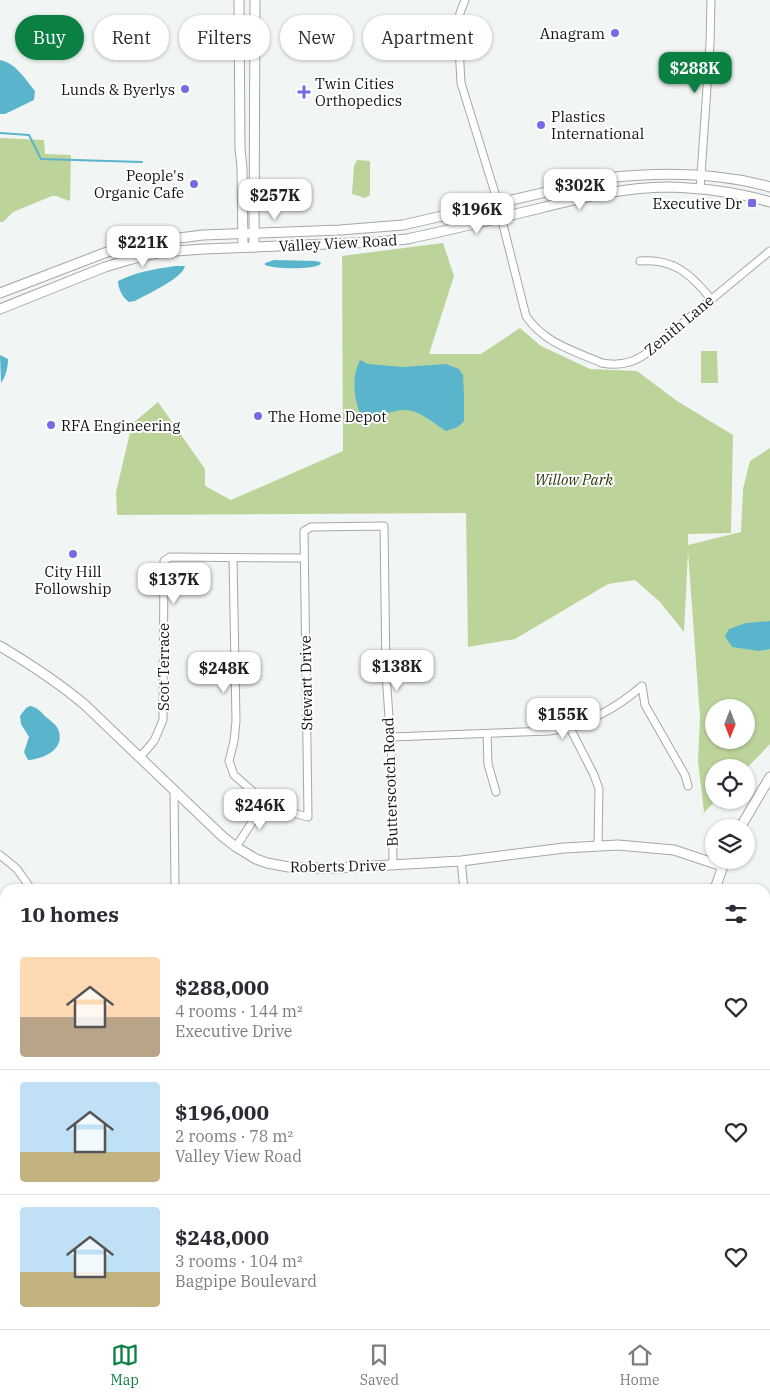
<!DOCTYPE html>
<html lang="en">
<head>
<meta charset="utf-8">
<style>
  :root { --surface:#fff; --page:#f2f2f3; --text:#2b2b33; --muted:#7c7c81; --line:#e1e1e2; --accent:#0b8043 }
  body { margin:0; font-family:"IBM Plex Serif",serif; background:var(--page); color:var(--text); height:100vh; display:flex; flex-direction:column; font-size:19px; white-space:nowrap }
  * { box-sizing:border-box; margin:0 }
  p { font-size:16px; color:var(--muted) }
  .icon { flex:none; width:28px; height:28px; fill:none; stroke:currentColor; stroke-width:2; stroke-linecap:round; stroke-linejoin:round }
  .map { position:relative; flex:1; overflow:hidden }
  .sheet { position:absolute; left:0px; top:884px; width:770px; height:446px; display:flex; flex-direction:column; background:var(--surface); border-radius:15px 15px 0 0; box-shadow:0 1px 4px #0004 }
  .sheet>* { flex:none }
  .guide { position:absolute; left:15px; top:15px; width:500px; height:45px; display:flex; gap:10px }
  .needle { width:32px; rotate:180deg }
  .fabs { position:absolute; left:705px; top:699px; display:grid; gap:10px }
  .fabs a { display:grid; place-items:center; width:50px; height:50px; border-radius:50%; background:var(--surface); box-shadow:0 1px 4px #0004; font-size:25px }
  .price { position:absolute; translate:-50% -42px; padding:0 11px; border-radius:10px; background:#fff; color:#222; font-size:16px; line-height:32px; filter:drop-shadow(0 1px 2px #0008) }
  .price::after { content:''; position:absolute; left:50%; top:30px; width:15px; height:11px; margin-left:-8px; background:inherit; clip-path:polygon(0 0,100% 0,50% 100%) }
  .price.on { background:var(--accent); color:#fff }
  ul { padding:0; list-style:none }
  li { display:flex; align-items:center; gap:15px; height:125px; padding:0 20px }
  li+li { border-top:1px solid var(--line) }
  li span { display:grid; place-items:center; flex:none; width:140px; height:100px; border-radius:5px; color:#555 }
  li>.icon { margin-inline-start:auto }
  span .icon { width:60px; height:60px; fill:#fffc; stroke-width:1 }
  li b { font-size:21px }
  h2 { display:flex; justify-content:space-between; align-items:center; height:60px; padding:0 20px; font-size:21px }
  .pill { padding:0 18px; border-radius:22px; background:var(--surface); box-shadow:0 1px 4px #0004; font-size:18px; line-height:45px }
  .pill.on { background:var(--accent); color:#fff }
  .dock { display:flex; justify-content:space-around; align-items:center; height:70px; border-top:1px solid var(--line); background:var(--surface); font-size:14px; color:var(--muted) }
  .dock a { display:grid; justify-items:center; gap:2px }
  .dock .on { color:var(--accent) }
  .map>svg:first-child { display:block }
  .green { fill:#bcd49a; fill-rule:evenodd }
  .water { fill:#5ab5cc }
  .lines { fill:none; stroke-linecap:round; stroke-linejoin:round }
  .stream { stroke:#5ab5cc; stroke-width:2 }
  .minor-casing { stroke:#a4a8a6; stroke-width:9 }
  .tertiary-casing { stroke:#a4a8a6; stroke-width:11 }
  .secondary-casing { stroke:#a4a8a6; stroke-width:11 }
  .minor { stroke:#fff; stroke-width:7 }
  .tertiary { stroke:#fff; stroke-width:9 }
  .secondary { stroke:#fff; stroke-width:9 }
  .poi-dot { fill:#776ae5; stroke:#fff; stroke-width:2 }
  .labels { text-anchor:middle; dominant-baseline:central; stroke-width:4; stroke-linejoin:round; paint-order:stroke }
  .poi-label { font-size:15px; fill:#121313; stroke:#fff; text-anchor:end }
  .street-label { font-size:15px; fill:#121313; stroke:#fff }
  .park-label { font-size:15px; font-style:italic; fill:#293908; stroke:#fff }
</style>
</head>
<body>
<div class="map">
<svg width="770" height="1329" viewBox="0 0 770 1329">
  <rect width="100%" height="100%" fill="#f1f5f3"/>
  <g class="green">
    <path d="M0,138L44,140L45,154L71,155L70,201L56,196H52L13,212L3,222H0Z"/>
    <path d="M357,160L370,161V195L365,198L352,194L354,166Z"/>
    <path d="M443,243L454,276L429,354H481L520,328L541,346L590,369L637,371L677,401L733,435L731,533L688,534V545L741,532L743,489L750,461L770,448V744L746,769V768H714V800H716L698,819L704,812L698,762L700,717L688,552L684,632L660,602L635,580L608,584L515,639L468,647L466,513L117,515L116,492L132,424L158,402L205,469V486L231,500L343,451L342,256ZM714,708H746V740H714Z"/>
    <path d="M701,351H717L718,383H701Z"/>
    <path d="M0,1179L5,1181V1325H139L143,1329H0Z"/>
    <path d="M257,1325H421L422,1329H259Z"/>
  </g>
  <g class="water">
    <path d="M0,60C16,63 25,79 35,91L34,100L5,114H0Z"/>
    <path d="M274,260L315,261L320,262L321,264C312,270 275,269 265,265V263Z"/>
    <path d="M175,266H185C182,279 147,294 135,301L129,302C123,298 118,289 118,281C136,272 155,269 175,266Z"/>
    <path d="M0,355L8,359C8,367 6,376 1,383Z"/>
    <path d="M360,360L368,364L403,367L446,364L459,369L463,375L464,395V421L458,427L446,431C433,423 420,410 404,410C389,410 376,421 361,416C354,398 351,378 360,360Z"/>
    <path d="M770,621V649L759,651L732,647L725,636L729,629L746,623Z"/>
    <path d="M30,706C37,707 41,712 46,717C51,721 58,726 59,732C64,750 43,759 28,760L24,752L29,737L21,724L20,716L26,708Z"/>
  </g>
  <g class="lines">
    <g class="stream">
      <path d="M0,133L29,135L41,159L142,162"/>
      <path d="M0,1221L5,1224"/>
      <path d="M80,1325L86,1329"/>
    </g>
    <defs>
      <g id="minor">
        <path d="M465,0L460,13L458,28L461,83L495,193L526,316C544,343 574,351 602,363C618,366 631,364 644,355L770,251"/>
        <path d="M700,189L710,44L711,0"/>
        <path d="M640,261C673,258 691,274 711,299"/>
        <path d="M233,558L236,721L234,741L229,761L234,775L265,802L282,810L308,817L304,531L311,527L384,526L386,673L392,762L393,865"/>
        <path d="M570,728L594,775L599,789L598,845"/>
        <path d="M487,734L488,764L496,792"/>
        <path d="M391,737L550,731C584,726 617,708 642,686L645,705L685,775L688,786"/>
        <path d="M140,757L154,741L163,720L164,561L170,557L304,558"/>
        <path d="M174,790L175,889"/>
        <path d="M236,847L265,802"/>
        <path d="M0,855L17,869L31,889"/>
        <path d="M461,861L464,889"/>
        <path d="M765,926L770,924"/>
        <path d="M765,972H770"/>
        <path d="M0,997L5,999"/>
        <path d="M765,1101H770"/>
        <path d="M765,1178L770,1182"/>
        <path d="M765,1305L770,1304"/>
        <path d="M209,1325L210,1329"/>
        <path d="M519,1329L520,1325"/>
      </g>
      <path id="tertiary" d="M0,646C30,664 58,682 85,705L222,836L236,847L256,859L267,863L294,868H337L461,861L564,848L618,845L674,850L722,866"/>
      <g id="secondary">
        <path d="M239,0L240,149L242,168L243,247"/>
        <path d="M254,247L255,0"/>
        <path d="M0,293L107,252L140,243L203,235L340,230L403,225L607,178C661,172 717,172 770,187"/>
        <path d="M0,309L105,267L132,259L162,252L204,249L378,242L407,239C450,230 494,219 537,209C580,198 624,187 668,187C703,188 737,192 770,202"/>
        <path d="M740,828L770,777"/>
        <path d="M715,889L725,860"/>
        <path d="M697,1329V1325"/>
      </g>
    </defs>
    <use href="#minor" class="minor-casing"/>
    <use href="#tertiary" class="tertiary-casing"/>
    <use href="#secondary" class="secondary-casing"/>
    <use href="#minor" class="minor"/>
    <use href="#tertiary" class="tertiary"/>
    <use href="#secondary" class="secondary"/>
  </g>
  <g class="poi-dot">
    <circle cx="615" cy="33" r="5"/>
    <circle cx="185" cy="89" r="5"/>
    <path d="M301.5 84.5h5v5h5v5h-5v5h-5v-5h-5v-5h5z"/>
    <circle cx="541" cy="125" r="5"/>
    <circle cx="194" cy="184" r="5"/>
    <rect x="747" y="198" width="10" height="10" rx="2.5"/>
    <circle cx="258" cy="416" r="5"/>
    <circle cx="51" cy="425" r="5"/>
    <circle cx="73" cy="554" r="5"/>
  </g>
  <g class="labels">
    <g class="poi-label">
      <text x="605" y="33">Anagram</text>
      <text x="315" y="83" text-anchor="start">Twin Cities<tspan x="315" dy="17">Orthopedics</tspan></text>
      <text x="175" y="89">Lunds &amp; Byerlys</text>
      <text x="551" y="116" text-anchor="start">Plastics<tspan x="551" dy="17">International</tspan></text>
      <text x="184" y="175">People's<tspan x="184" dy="17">Organic Cafe</tspan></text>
      <text x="742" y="203">Executive Dr</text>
      <text x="268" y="416" text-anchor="start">The Home Depot</text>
      <text x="61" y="425" text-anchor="start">RFA Engineering</text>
      <text x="73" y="571" text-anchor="middle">City Hill<tspan x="73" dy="17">Followship</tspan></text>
    </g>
    <g class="street-label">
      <text transform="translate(338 243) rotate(-3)">Valley View Road</text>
      <text transform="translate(679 325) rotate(-40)">Zenith Lane</text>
      <text transform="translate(163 667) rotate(-90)">Scot Terrace</text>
      <text transform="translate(306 683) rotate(-91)">Stewart Drive</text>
      <text transform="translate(390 782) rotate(-92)">Butterscotch Road</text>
      <text transform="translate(338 866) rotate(-1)">Roberts Drive</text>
    </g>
    <g class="park-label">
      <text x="574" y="479">Willow Park</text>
    </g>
  </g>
</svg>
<div class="fabs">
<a><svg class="needle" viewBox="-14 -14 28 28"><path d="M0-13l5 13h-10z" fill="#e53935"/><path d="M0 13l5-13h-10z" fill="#7c7c81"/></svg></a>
<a><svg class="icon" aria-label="locate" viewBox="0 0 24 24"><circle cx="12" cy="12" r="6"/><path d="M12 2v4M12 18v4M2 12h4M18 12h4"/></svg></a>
<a><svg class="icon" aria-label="layers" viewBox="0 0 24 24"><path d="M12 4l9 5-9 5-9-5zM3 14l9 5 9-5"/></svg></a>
</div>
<b class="price on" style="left:695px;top:94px">$288K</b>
<b class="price" style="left:580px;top:211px">$302K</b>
<b class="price" style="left:275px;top:221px">$257K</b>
<b class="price" style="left:477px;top:235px">$196K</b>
<b class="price" style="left:143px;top:268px">$221K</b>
<b class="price" style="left:174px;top:605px">$137K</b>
<b class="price" style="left:397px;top:692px">$138K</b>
<b class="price" style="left:224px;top:694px">$248K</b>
<b class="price" style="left:563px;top:740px">$155K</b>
<b class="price" style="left:260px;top:831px">$246K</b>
<div class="guide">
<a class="pill on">Buy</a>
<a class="pill">Rent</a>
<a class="pill">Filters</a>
<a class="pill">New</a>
<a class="pill">Apartment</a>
</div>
<section class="sheet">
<h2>10 homes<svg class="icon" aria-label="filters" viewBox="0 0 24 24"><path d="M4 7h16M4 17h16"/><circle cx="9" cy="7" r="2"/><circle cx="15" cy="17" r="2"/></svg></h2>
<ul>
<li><span style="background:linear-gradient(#ffd9b3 60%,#b9a48a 0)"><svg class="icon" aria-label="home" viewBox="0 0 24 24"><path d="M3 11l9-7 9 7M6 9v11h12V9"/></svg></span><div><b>$288,000</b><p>4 rooms · 144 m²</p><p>Executive Drive</p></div><svg class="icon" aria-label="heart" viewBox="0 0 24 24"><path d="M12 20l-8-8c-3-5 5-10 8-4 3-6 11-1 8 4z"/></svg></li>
<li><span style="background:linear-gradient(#bfe0f5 70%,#c2b280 0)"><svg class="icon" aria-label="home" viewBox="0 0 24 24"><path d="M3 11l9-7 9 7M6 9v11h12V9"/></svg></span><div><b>$196,000</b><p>2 rooms · 78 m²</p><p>Valley View Road</p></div><svg class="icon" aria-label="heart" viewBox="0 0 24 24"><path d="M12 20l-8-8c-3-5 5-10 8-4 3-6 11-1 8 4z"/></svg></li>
<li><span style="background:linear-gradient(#bfe0f5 65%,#c2b280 0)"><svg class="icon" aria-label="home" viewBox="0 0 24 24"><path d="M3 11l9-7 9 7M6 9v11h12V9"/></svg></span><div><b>$248,000</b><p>3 rooms · 104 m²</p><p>Bagpipe Boulevard</p></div><svg class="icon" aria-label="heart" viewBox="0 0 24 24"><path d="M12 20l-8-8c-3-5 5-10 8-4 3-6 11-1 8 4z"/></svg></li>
</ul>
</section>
</div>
<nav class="dock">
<a class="on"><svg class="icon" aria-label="map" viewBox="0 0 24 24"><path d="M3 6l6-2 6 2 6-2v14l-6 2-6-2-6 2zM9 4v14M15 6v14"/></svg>Map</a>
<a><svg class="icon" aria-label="saved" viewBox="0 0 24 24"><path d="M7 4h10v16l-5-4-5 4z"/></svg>Saved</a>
<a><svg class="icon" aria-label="home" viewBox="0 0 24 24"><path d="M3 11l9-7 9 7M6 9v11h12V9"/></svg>Home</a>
</nav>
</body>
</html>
